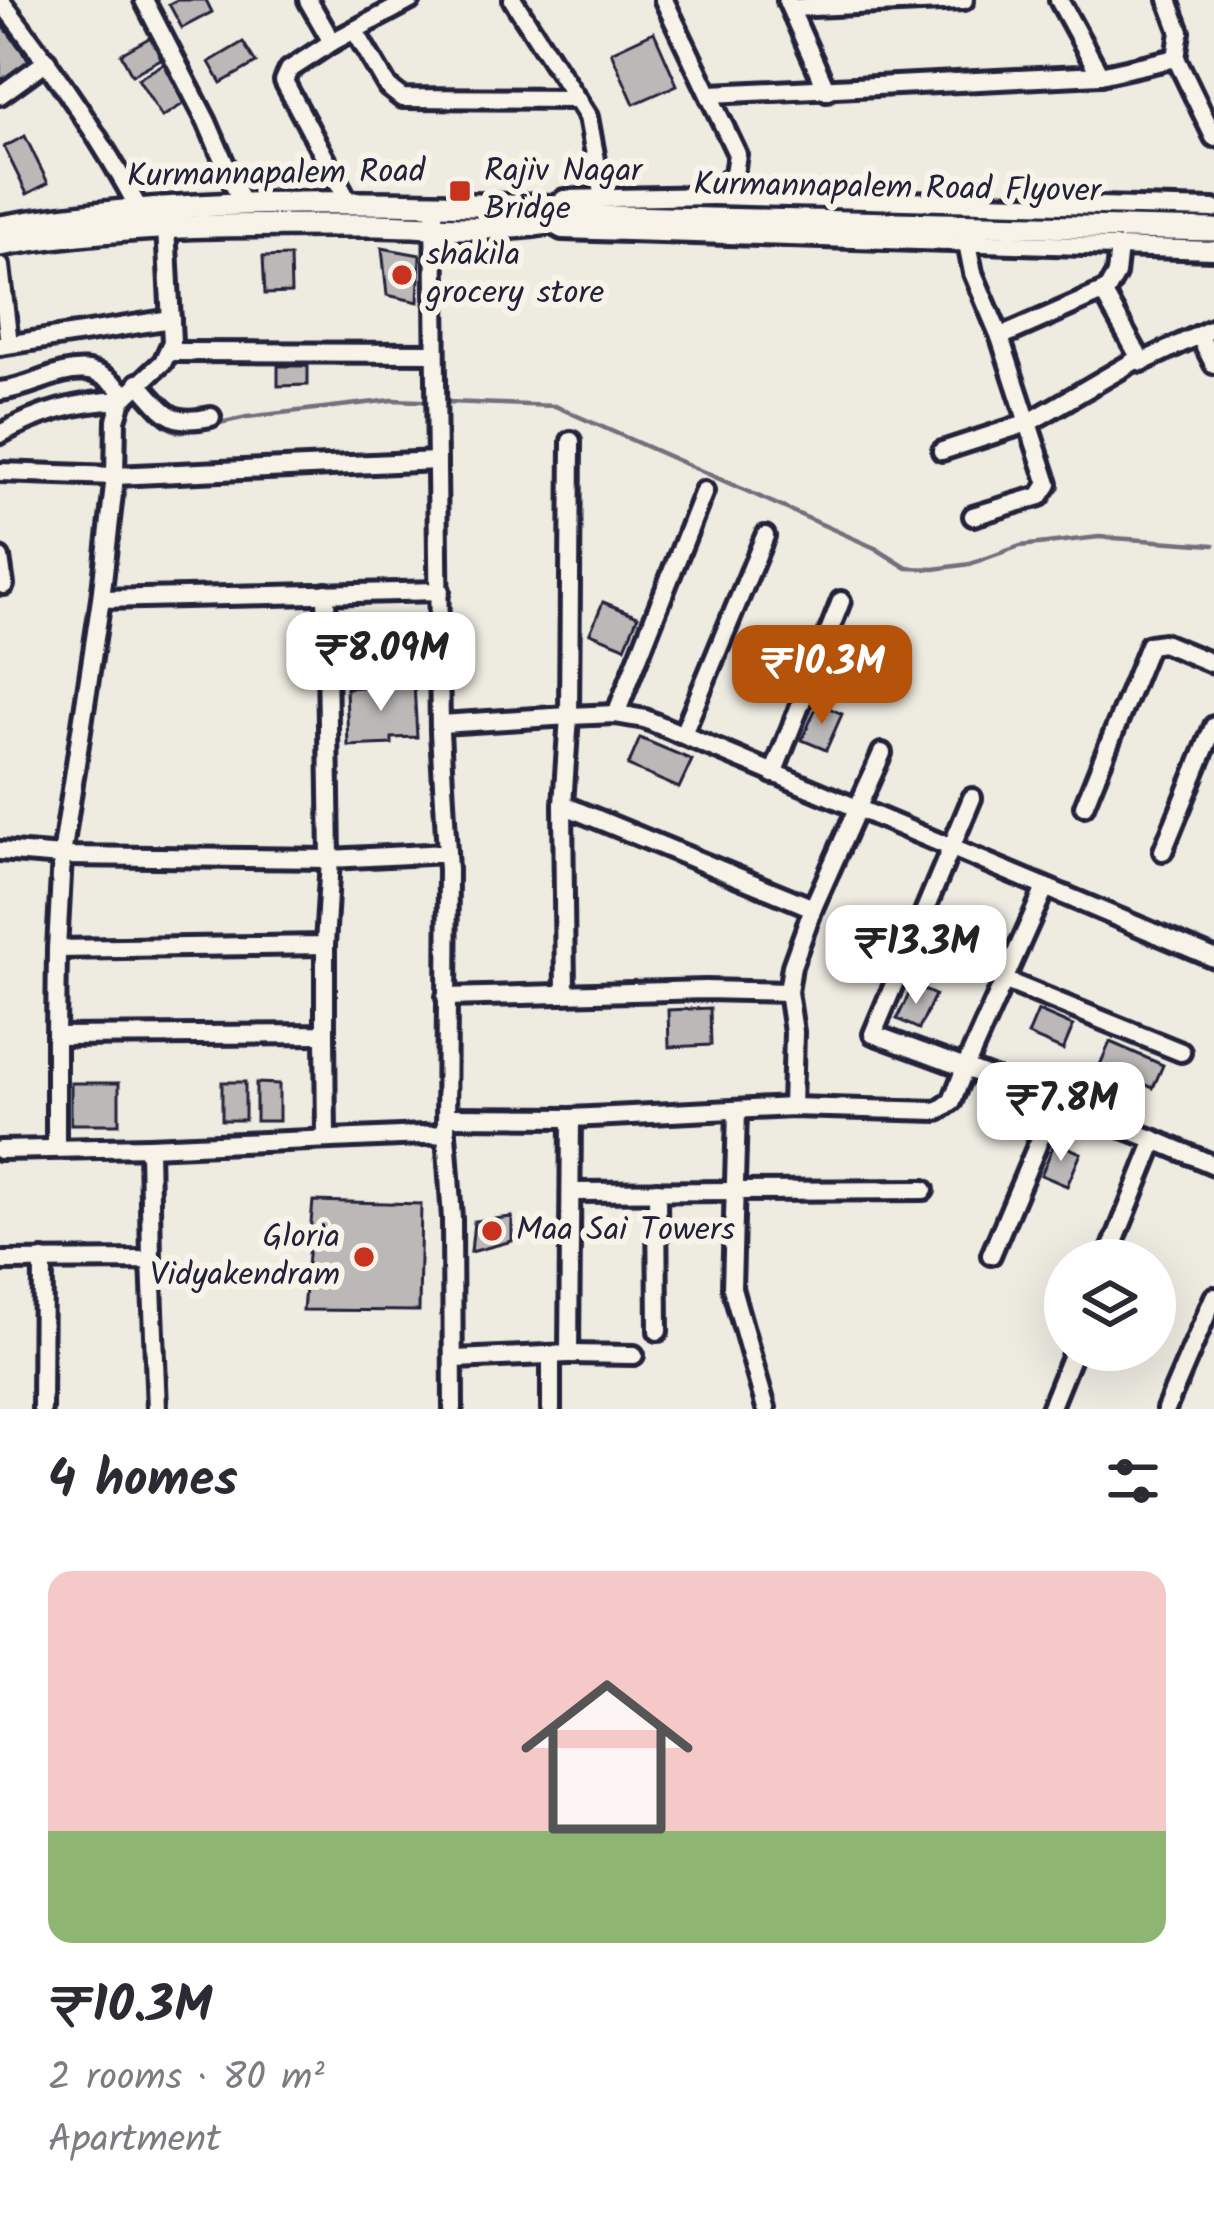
<!DOCTYPE html>
<html lang="en">
<head>
<meta charset="utf-8">
<style>
  :root { --surface:#fff; --page:#f7f7f7; --text:#2b2b33; --muted:#7c7c81; --line:#e1e1e2; --accent:#b45309 }
  body { margin:0; font-family:Kalam,sans-serif; background:var(--page); color:var(--text); height:100vh; display:flex; flex-direction:column; font-size:45px; white-space:nowrap }
  * { box-sizing:border-box; margin:0 }
  p { font-size:39px; color:var(--muted) }
  .icon { flex:none; width:66px; height:66px; fill:none; stroke:currentColor; stroke-width:2; stroke-linecap:round; stroke-linejoin:round }
  .map { position:relative; height:1409px; overflow:hidden }
  .drawer { display:flex; flex-direction:column; background:var(--surface); flex:1 }
  .drawer>* { flex:none }
  .buttons { position:absolute; left:1044px; top:1239px; display:grid; gap:24px }
  .buttons a { display:grid; place-items:center; width:132px; height:132px; border-radius:50%; background:var(--surface); box-shadow:0 12px 48px #0002; font-size:60px }
  .price { position:absolute; translate:-50% -102px; padding:0 27px; border-radius:24px; background:#fff; color:#222; font-size:39px; line-height:78px; filter:drop-shadow(0 3px 6px #0008) }
  .price::after { content:''; position:absolute; left:50%; top:72px; width:36px; height:27px; margin-left:-18px; background:inherit; clip-path:polygon(0 0,100% 0,50% 100%) }
  .price.selected { background:var(--accent); color:#fff }
  ul { padding:0; list-style:none }
  li { display:grid; align-content:center; gap:24px; height:636px; padding:0 48px }
  li+li { border-top:3px solid var(--line) }
  li span { display:grid; place-items:center; height:372px; border-radius:24px; color:#555 }
  li>.icon { margin-inline-start:auto }
  span .icon { width:216px; height:216px; fill:#fffc; stroke-width:1 }
  li b { font-size:51px }
  h2 { display:flex; justify-content:space-between; align-items:center; height:144px; padding:0 48px; font-size:51px }
  .map>svg:first-child { display:block }
  .lines { fill:none; stroke-linecap:round; stroke-linejoin:round }
  .stream { stroke:#716f7b; stroke-width:4.5 }
  .building { fill:#bbb8b7; stroke:#22223b; stroke-width:3 }
  .minor-casing { stroke:#22223b; stroke-width:26 }
  .major-casing { stroke:#22223b; stroke-width:30 }
  .minor { stroke:#f7f3e8; stroke-width:16 }
  .major { stroke:#f7f3e8; stroke-width:21 }
  .poi-dot { fill:#c8321e; stroke:#f7f3e8; stroke-width:4.5 }
  .labels { text-anchor:middle; dominant-baseline:central; stroke-width:12; stroke-linejoin:round; paint-order:stroke }
  .poi-label { font-size:33px; fill:#22223b; stroke:#f7f3e8; text-anchor:start }
  .street-label { font-size:33px; fill:#22223b; stroke:#f7f3e8 }
</style>
</head>
<body>
<div class="map">
<svg width="1214" height="1409" viewBox="0 0 1214 1409">
  <rect width="100%" height="100%" fill="#eeebe1"/>
  <filter id="ink" filterUnits="userSpaceOnUse"><feTurbulence type="fractalNoise" baseFrequency=".00833" numOctaves="2"/><feDisplacementMap in="SourceGraphic" scale="24" xChannelSelector="R" yChannelSelector="G"/><feConvolveMatrix kernelMatrix="1 2 1 2 8 2 1 2 1" color-interpolation-filters="sRGB"/></filter>
  <g filter="url(#ink)">
    <g class="lines">
      <g class="stream">
        <path d="M23,377L52,368"/>
        <path d="M132,393L165,426L178,432L247,417L392,400L555,406L875,548L907,568L934,569L970,564L1020,546L1099,537L1214,545"/>
      </g>
    </g>
    <g class="building">
      <path d="M177,0H206L212,12L182,28L169,4Z"/>
      <path d="M1,23L31,63L2,86L0,83Z"/>
      <path d="M654,32L677,85L634,104L611,52Z"/>
      <path d="M156,34L168,55L132,75L121,54Z"/>
      <path d="M243,42L256,63L221,83L209,62Z"/>
      <path d="M165,63L188,101L162,117L138,79Z"/>
      <path d="M25,136L48,183L27,194L4,147Z"/>
      <path d="M382,248L420,255L418,302L387,295Z"/>
      <path d="M290,256L291,293L265,294L263,257Z"/>
      <path d="M278,366H308V385L278,386Z"/>
      <path d="M603,602L638,616L625,647L590,633Z"/>
      <path d="M414,684L417,737L392,738V744L348,746L346,688Z"/>
      <path d="M818,703L842,714L826,750L802,740Z"/>
      <path d="M640,738L692,760L679,788L628,766Z"/>
      <path d="M913,985L935,995L919,1029L897,1019Z"/>
      <path d="M710,1008L711,1045L669,1047L668,1010Z"/>
      <path d="M1038,1011L1073,1026L1063,1050L1028,1035Z"/>
      <path d="M1110,1042L1163,1065L1153,1088L1100,1065Z"/>
      <rect x="222" y="1082" width="23" height="38"/>
      <rect x="71" y="1083" width="48" height="41"/>
      <path d="M256,1083L279,1084V1121H256Z"/>
      <path d="M1055,1142L1081,1153L1067,1186L1041,1175Z"/>
      <path d="M313,1201L421,1204L419,1311L303,1310Z"/>
      <path d="M512,1217V1241L471,1252L474,1221Z"/>
    </g>
    <g class="lines">
      <defs>
        <g id="minor">
          <path d="M0,0C52,67 99,134 139,209"/>
          <path d="M144,0L207,122L242,204"/>
          <path d="M308,0L332,42L411,0"/>
          <path d="M513,0L588,117L603,198"/>
          <path d="M664,0L737,154L734,174L712,196L564,199L554,207L552,224L562,230L1214,250"/>
          <path d="M1168,0L1180,32L1176,58"/>
          <path d="M787,1L827,91"/>
          <path d="M791,8L964,0"/>
          <path d="M355,31L388,87L402,98L577,99"/>
          <path d="M332,42L289,70L284,81L348,201"/>
          <path d="M1100,75L1176,58L1214,137"/>
          <path d="M711,94L1100,75L1059,0"/>
          <path d="M0,95L47,61"/>
          <path d="M712,196L1214,209"/>
          <path d="M434,204L440,732L448,870L446,1134L452,1219L453,1409"/>
          <path d="M166,227L172,342L163,362L122,400L116,420L115,476L101,599L62,856L330,859L447,853"/>
          <path d="M967,243L973,273L1000,337L1107,290L1116,274L1119,247"/>
          <path d="M0,266L9,344"/>
          <path d="M1103,292L1142,362L1214,328"/>
          <path d="M1199,335L1214,364"/>
          <path d="M0,346L171,319"/>
          <path d="M170,352L435,353"/>
          <path d="M138,383C166,413 168,426 211,417"/>
          <path d="M0,391C50,385 84,345 126,396"/>
          <path d="M0,434C40,412 77,402 122,400"/>
          <path d="M571,441L569,716L616,714L645,719L1214,958"/>
          <path d="M942,451L1028,423L1138,359"/>
          <path d="M0,472L115,476L437,461"/>
          <path d="M973,516L1040,496L1048,484L1000,337"/>
          <path d="M0,558L4,585"/>
          <path d="M101,599L440,591"/>
          <path d="M616,714L704,491"/>
          <path d="M441,724L569,716L563,805L565,993"/>
          <path d="M683,734L765,536"/>
          <path d="M773,774L841,601"/>
          <path d="M972,798L873,1034L965,1068L1045,888"/>
          <path d="M563,805L813,908L882,753"/>
          <path d="M1084,806L1149,645L1163,643L1214,664"/>
          <path d="M0,851L62,856L57,949L325,945L330,859L326,593"/>
          <path d="M1163,851L1214,726"/>
          <path d="M57,949L56,1036L325,1034V945"/>
          <path d="M1006,981L1181,1052"/>
          <path d="M788,992L794,1032L792,1107"/>
          <path d="M446,997L705,990L788,992L792,966L813,908"/>
          <path d="M325,1034L326,1138"/>
          <path d="M56,1036V1148"/>
          <path d="M737,1111L732,1288L766,1408"/>
          <path d="M448,1117L571,1118L792,1107L938,1111L952,1101L965,1068L1155,1140L1107,1260"/>
          <path d="M1155,1140L1214,1165"/>
          <path d="M149,1147L446,1134"/>
          <path d="M0,1150L149,1147L151,1260"/>
          <path d="M657,1191L658,1331"/>
          <path d="M571,1192L924,1190"/>
          <path d="M991,1255L1055,1103"/>
          <path d="M0,1261L151,1260L157,1409"/>
          <path d="M569,1354L634,1355"/>
          <path d="M551,1356V1409"/>
          <path d="M455,1359L569,1354L571,1118"/>
          <path d="M42,1409L43,1260"/>
          <path d="M1050,1409L1074,1350"/>
          <path d="M1166,1409L1214,1297"/>
        </g>
        <g id="major">
          <path d="M0,227C183,195 369,202 554,207L578,216"/>
          <path d="M0,245C125,223 250,225 377,225C442,226 516,235 578,216L1214,230"/>
        </g>
      </defs>
      <use href="#minor" class="minor-casing"/>
      <use href="#major" class="major-casing"/>
      <use href="#minor" class="minor"/>
      <use href="#major" class="major"/>
    </g>
  </g>
  <g class="poi-dot">
    <rect x="448" y="179" width="24" height="24" rx="6"/>
    <circle cx="402" cy="275" r="12"/>
    <circle cx="492" cy="1231" r="12"/>
    <circle cx="364" cy="1257" r="12"/>
  </g>
  <g class="labels">
    <g class="poi-label">
      <text x="484" y="172">Rajiv Nagar<tspan x="484" dy="38">Bridge</tspan></text>
      <text x="426" y="256">shakila<tspan x="426" dy="38">grocery store</tspan></text>
      <text x="516" y="1231">Maa Sai Towers</text>
      <text x="340" y="1238" text-anchor="end">Gloria<tspan x="340" dy="38">Vidyakendram</tspan></text>
    </g>
    <g class="street-label">
      <text transform="translate(276 175) rotate(-1)">Kurmannapalem Road</text>
      <text transform="translate(897 189) rotate(1)">Kurmannapalem Road Flyover</text>
    </g>
  </g>
</svg>
<div class="buttons">
<a><svg class="icon" aria-label="layers" viewBox="0 0 24 24"><path d="M12 4l9 5-9 5-9-5zM3 14l9 5 9-5"/></svg></a>
</div>
<b class="price" style="left:381px;top:714px">₹8.09M</b>
<b class="price selected" style="left:822px;top:727px">₹10.3M</b>
<b class="price" style="left:916px;top:1007px">₹13.3M</b>
<b class="price" style="left:1061px;top:1164px">₹7.8M</b>
</div>
<section class="drawer">
<h2>4 homes<svg class="icon" aria-label="filters" viewBox="0 0 24 24"><path d="M4 7h16M4 17h16"/><circle cx="9" cy="7" r="2"/><circle cx="15" cy="17" r="2"/></svg></h2>
<ul>
<li><span style="background:linear-gradient(#f6c9c9 70%,#8fb573 0)"><svg class="icon" aria-label="home" viewBox="0 0 24 24"><path d="M3 11l9-7 9 7M6 9v11h12V9"/></svg></span><div><b>₹10.3M</b><p>2 rooms · 80 m²</p><p>Apartment</p></div></li>
</ul>
</section>
</body>
</html>
